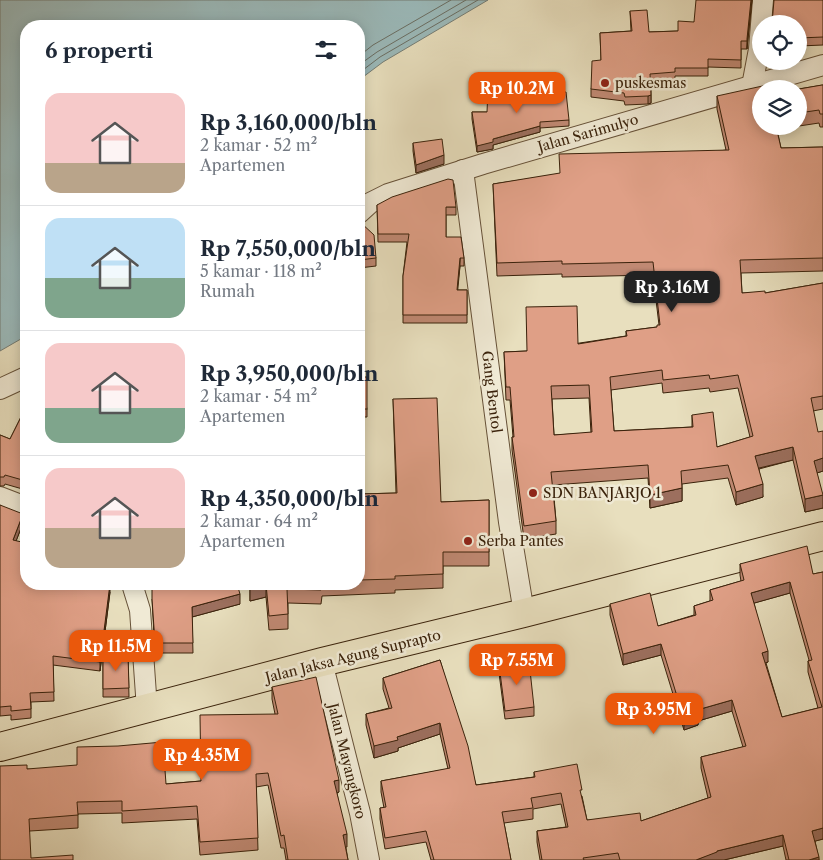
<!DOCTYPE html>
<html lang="id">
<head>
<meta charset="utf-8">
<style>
  :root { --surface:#fff; --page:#f2f2f3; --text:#1f2937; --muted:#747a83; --line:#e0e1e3; --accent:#ea580c }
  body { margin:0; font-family:"Libre Caslon Text",serif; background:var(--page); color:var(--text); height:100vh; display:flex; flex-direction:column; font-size:19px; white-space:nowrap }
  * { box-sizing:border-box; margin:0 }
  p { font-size:16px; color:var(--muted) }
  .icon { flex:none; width:28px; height:28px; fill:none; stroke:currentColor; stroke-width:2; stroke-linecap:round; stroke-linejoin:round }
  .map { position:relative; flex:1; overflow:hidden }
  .panel { position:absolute; left:20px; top:20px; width:345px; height:570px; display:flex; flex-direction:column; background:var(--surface); border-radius:20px; box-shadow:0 2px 12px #0003 }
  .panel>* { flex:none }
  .fabs { position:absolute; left:752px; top:15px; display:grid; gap:10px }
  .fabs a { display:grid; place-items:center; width:55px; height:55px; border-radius:50%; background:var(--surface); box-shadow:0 2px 12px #0003; font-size:25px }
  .price { position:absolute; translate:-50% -42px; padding:0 11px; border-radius:10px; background:var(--accent); color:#fff; font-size:16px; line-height:32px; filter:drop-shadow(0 1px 2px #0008) }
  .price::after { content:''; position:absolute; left:50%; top:30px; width:15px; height:11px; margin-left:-8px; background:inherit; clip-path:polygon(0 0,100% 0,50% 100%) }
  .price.active { background:#222; color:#fff }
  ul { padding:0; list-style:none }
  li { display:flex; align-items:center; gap:15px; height:125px; padding:0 25px }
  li+li { border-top:1px solid var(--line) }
  li span { display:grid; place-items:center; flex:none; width:140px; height:100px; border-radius:15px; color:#555 }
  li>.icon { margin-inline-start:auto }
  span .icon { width:60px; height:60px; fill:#fffc; stroke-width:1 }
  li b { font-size:21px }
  h2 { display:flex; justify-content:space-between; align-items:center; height:60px; padding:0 25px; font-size:21px }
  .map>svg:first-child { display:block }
  .water { fill:#9bbabb; stroke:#747d75 }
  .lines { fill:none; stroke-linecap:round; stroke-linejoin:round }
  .shore { stroke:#6a6e63; stroke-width:1 }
  .minor-casing { stroke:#665138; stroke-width:22 }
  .primary-casing { stroke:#3a220b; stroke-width:30 }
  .minor { stroke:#f0ead5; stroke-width:20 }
  .primary { stroke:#e8dfbe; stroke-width:28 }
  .wall { fill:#c08973; stroke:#3a220b; fill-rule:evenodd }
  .shaded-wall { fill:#9c6f5e; stroke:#3a220b }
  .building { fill:#df9f86; stroke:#3a220b; fill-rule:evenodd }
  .poi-dot { fill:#8f2418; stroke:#f0ead5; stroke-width:2 }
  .labels { text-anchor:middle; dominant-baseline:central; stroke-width:5; stroke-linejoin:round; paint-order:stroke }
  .poi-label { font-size:14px; fill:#3a220b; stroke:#f0ead5; text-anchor:start }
  .street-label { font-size:14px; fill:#3a220b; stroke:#f0ead5 }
</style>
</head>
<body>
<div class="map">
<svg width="823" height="860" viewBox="0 0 823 860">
  <rect width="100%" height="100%" fill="#e8dfbe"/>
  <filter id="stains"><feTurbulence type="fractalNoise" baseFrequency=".004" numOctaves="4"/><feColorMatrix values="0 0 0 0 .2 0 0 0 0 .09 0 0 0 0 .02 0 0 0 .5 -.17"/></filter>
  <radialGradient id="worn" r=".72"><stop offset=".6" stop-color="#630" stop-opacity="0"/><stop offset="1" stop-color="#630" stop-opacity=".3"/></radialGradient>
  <path class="water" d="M0,0H488L383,62L359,80V26H26V336L0,351Z"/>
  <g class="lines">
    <g class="shore">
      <path d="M359,56L373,45L451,0"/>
      <path d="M359,65L377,52L466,0"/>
      <path d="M359,73L380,57L478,0"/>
    </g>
    <defs>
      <g id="minor">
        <path d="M752,86L759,49L763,0"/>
        <path d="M463,170L509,522L524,613"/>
        <path d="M359,213L370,203L388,194L483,164L823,65"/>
        <path d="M0,389L26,377"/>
        <path d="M0,497L26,507"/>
        <path d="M132,584L140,610L147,709"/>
        <path d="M322,662L360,813L369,860"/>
      </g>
      <path id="primary" d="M0,747L322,662L524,613L823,536"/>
    </defs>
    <use href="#minor" class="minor-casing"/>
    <use href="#primary" class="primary-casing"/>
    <use href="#minor" class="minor"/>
    <use href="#primary" class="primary"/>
  </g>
  <g class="wall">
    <path d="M752,0L747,47V49H741V68L708,67V76H675V80L651,82V103L648,104L625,105L624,101L591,97V89L601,60L600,33L631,31L630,11L649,32L678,31L694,22Z"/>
    <path d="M823,0V45L799,46V24Z"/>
    <path d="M823,85V127H820L819,123L799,126V89Z"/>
    <path d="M508,94L569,120V126L540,128V132L493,145V149L477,152L472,119V112H487Z"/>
    <path d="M717,96L761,126H798L777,130L781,148L823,147V271L741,273L742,293H765L823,283V409L813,411L823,471L817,473L823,508L805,512L793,460L759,469L763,497L736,505L728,478L682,484V501L650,508L648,478L553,485L556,521V534L524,539L512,450V437H513L510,400H506L504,352L527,351L626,336V331L657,327L659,325L653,275L562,277V274L497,276L493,184L726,150L717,109ZM662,383L663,393L709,388L710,392L738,388L750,437L717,447L692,415V427L614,431L611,390ZM589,398L591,433L554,435L552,399Z"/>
    <path d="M413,143L444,164L416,173L413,151Z"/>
    <path d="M377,205L456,207V215H446V237L464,258V266H460L457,290H467V323H403V276L407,242H378Z"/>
    <path d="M359,221L376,258V266L359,268Z"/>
    <path d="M359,377L367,409V417H359Z"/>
    <path d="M393,399L441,502L489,500V566H443V588L395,590V593L322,596L321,604L288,603V629L269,630L266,597L250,601V584H359V494L396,493Z"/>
    <path d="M26,407V490L5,484L4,486H0V435L10,439Z"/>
    <path d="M0,505L23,523L16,541L110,592L100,671L53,665L54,701L31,702V718L11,720V715L0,716Z"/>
    <path d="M740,564L813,574L823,572V839L815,841L819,860H786L783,846L724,860H540L537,842V831L566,827L561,804L533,809V819L504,823L511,860H431L426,842L385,849L380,819V808H384L381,792V781L448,769L440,734L398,748V751L374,758L366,725V714L389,708L383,689V678L440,660L476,785L534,777V772L582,796L587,820L641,821L708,798L701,768V757L743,747L732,711L698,721V725L684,730L661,655L623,665L610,615V604L658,626L694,615V606L710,601V590L741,581L740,575ZM790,593L809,660L808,661V672L818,708L782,717L766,663L768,662L754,603Z"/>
    <path d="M152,599L240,604L192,617L193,653H155Z"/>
    <path d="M128,655L129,697H103V656Z"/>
    <path d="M499,665L534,707V716L505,719L499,673Z"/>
    <path d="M272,687L339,792L337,793L348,860H286L284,848H281L268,785L256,787L258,850L200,855L197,819L122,823V813L78,814V828L30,831L0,860L27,769L166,784L201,781L275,714L272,699Z"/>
  </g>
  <g class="shaded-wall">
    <path d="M751,0H752L747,49V41Z"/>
    <path d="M651,95V103L648,104V96Z"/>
    <path d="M540,126V132L493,145V149L477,152V146L493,139Z"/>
    <path d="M444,155V164L416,173V165Z"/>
    <path d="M460,258V266L457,298V290Z"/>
    <path d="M793,447V460L755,469V456Z"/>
    <path d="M823,458V471L814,474V461Z"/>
    <path d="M763,484V497L736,505V492Z"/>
    <path d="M682,488V501L650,508V495Z"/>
    <path d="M823,495V508L805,512V499Z"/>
    <path d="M23,514V523L13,549V540Z"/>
    <path d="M790,582V593L751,604V593Z"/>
    <path d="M110,584V592L100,671V662Z"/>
    <path d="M263,584H266V597L250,601V587Z"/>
    <path d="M240,594V604L192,617V607Z"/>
    <path d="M661,644V655L623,665V654Z"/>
    <path d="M768,651V662L762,664V653Z"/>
    <path d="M732,700V711L698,721V725L684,730V719L697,710Z"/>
    <path d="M440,723V734L398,748V751L374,758V746L397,737Z"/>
    <path d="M339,780V792L334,794V781Z"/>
    <path d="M823,828V839L812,842V831Z"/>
    <path d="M347,834V847H343V835Z"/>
    <path d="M783,835V846L724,860H696L717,851Z"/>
    <path d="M819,857V860H809Z"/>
  </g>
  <g class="building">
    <path d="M696,0H751L747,39V41H741V60L708,59V68H675V72L650,74L651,95L648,96L625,97L624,93L591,89L592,61L601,60L600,33L632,31L630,11L647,10L649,32L678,31V21L694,22Z"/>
    <path d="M774,0H823V37L799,38V24H772Z"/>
    <path d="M767,85L768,89H761V126H776L781,148L823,147V258L740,260L742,293L765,291V293L823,283V396L811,398L818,432L823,431V458L814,461L823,495L805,499L793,447L755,456L763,484L736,492L728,465L681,471L682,488L650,495L648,465L551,472L556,521L524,526L512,437H514L510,387H506L504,352L527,351L526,307L577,306L578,344L627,336L626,331L657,327V325H660L653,262L562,264V261L497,263L493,184L560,173L559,154L729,150L717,96ZM662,370L663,380L709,375L710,379L738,375L753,436L717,447L713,412L692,415L693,427L614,431L610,377ZM589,385L592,432L554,435L551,386Z"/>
    <path d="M822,85H823V114H820L819,110L799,113V89Z"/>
    <path d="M488,89L509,91L508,94H545V92H566L569,120L540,122V126L493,139V142L477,146L472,112H487Z"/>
    <path d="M442,139L444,155L416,165L413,143Z"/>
    <path d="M448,179L453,180L456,207H446V237H461L464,258H460L457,290H467V315H403V276L409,234H378L377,205L392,197Z"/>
    <path d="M359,221L374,235L376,258L359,260Z"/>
    <rect x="359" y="377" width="8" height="32"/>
    <path d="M437,398L441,502L489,500V552H443V574L395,576V579L359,580V494L397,493L393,399Z"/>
    <path d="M26,407V481L5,475L4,477H0V435L10,439Z"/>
    <path d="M0,505L23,514L13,540L26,543V584H110L100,662L53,656L54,692L30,693L31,709L11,711V706L0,707Z"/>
    <path d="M807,546L813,574L823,572V828L812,831L819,857L809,860H789L783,835L717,851V852L696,860H620L618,853L583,858L584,860H542L537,831L568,827L561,793L531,798L533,808L502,812L511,860H434L426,831L385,838L380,808L386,807L381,781L450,768L440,723L397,737L398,740L374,746L366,714L392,708L383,678L440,660L468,746L476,785L535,777L534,772L577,764L582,790H580L587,820L640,813L641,821L711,797L701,757L746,746L732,700L697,710L698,714L684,719L661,644L623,654L610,604L650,593L658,626L696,615L694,606L713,600L710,590L744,580L740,564ZM790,582L812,660L808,661L822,707L782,717L762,653L768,651L751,593Z"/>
    <path d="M152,584H237L240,594L192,607L193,643H155L152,599Z"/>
    <path d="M250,584H263L250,587Z"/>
    <path d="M266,584H322L321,590L287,589L288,614L269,616Z"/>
    <path d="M128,655L129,688L103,689V656Z"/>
    <path d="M529,661L534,707L505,711L499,665Z"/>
    <path d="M316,677L339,780L334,781L347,834L343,835L348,860H288L284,835L281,836L268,773L256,774L258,838L200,842L197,806L122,811V801L77,802L78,815L29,819L31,858L73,855V860H0V766L27,765V769L77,765V747L118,746L163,742L166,784L201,781L200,715L278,714L272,687Z"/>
  </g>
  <g class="poi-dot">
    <circle cx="605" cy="83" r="5"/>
    <circle cx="533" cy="493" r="5"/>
    <circle cx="468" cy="541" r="5"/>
  </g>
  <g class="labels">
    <g class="poi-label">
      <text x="615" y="83">puskesmas</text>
      <text x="543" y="493">SDN BANJARJO 1</text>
      <text x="478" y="541">Serba Pantes</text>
    </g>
    <g class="street-label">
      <text transform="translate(588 133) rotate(-16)">Jalan Sarimulyo</text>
      <text transform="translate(492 392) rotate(83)">Gang Bentol</text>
      <text transform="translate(353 656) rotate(-14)">Jalan Jaksa Agung Suprapto</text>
      <text transform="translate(347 761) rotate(76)">Jalan Mayangkoro</text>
    </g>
  </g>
  <rect width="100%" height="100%" filter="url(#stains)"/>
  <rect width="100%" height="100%" fill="url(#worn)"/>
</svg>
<div class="fabs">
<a><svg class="icon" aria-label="locate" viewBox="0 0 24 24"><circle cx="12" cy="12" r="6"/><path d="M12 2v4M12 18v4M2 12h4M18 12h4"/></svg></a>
<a><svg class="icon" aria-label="layers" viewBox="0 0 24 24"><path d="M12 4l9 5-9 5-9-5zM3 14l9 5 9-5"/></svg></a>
</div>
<b class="price" style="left:517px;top:114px">Rp 10.2M</b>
<b class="price active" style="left:672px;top:313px">Rp 3.16M</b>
<b class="price" style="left:116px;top:672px">Rp 11.5M</b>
<b class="price" style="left:517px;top:686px">Rp 7.55M</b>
<b class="price" style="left:654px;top:735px">Rp 3.95M</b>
<b class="price" style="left:202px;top:781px">Rp 4.35M</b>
<section class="panel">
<h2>6 properti<svg class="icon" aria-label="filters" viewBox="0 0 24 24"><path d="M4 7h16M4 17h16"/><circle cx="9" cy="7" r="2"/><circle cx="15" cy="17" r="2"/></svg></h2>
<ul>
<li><span style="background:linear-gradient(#f6c9c9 70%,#b9a48a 0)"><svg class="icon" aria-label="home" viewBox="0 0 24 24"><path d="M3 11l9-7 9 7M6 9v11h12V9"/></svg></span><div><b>Rp 3,160,000/bln</b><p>2 kamar · 52 m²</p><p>Apartemen</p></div></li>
<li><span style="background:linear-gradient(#bfe0f5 60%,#7fa58c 0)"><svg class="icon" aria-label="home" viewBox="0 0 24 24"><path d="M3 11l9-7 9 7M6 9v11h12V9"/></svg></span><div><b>Rp 7,550,000/bln</b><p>5 kamar · 118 m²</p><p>Rumah</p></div></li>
<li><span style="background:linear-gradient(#f6c9c9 65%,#7fa58c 0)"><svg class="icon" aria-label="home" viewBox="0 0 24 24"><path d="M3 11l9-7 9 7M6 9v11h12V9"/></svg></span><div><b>Rp 3,950,000/bln</b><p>2 kamar · 54 m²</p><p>Apartemen</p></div></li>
<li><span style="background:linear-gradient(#f6c9c9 60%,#b9a48a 0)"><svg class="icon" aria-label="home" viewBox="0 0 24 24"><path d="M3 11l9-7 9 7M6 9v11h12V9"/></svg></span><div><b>Rp 4,350,000/bln</b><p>2 kamar · 64 m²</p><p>Apartemen</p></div></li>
</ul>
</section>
</div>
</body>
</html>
